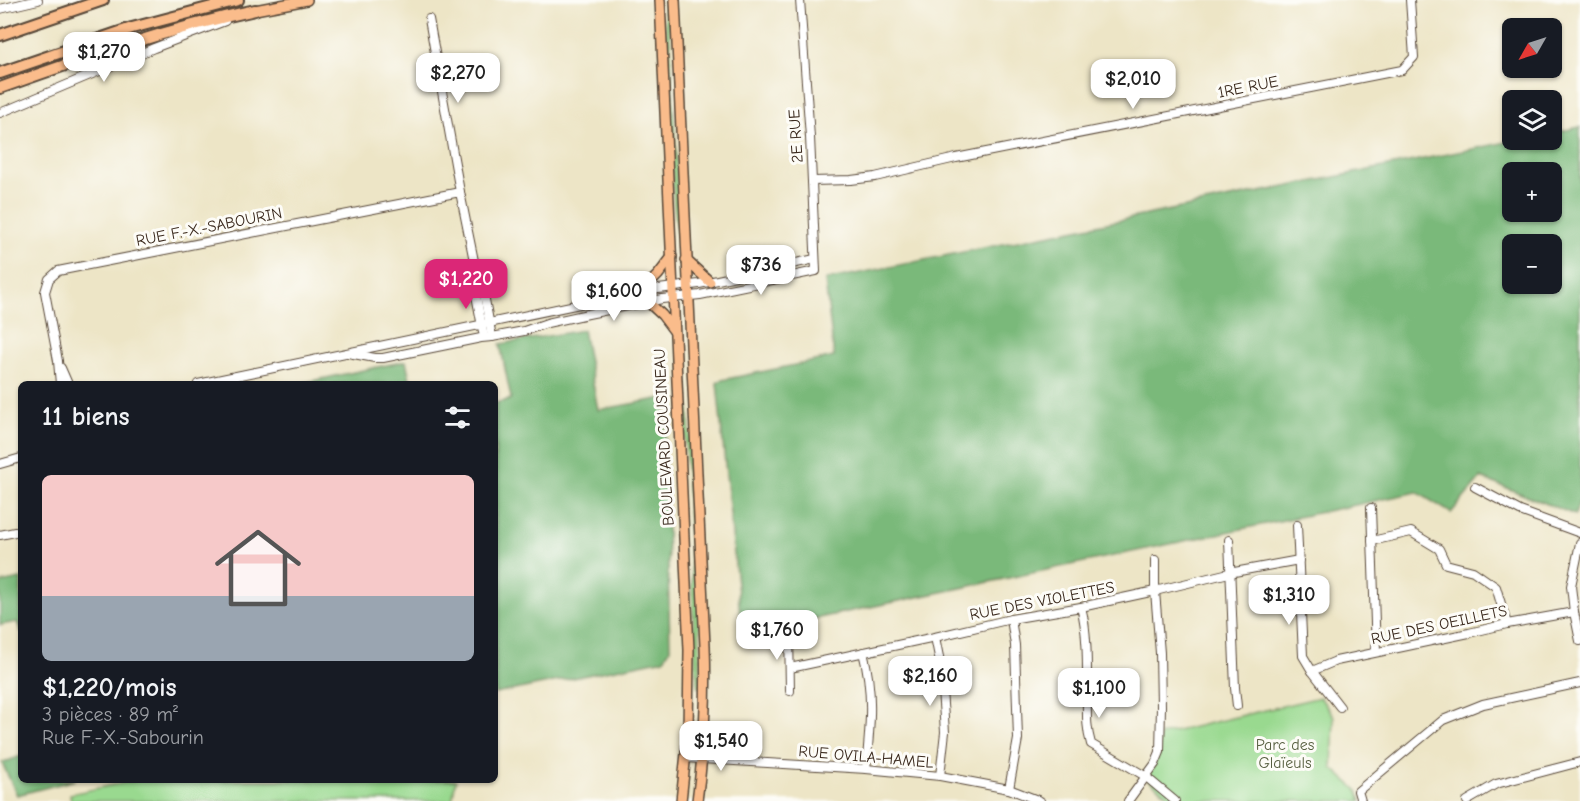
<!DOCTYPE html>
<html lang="fr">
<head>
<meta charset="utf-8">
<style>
  :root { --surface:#171b24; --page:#20242c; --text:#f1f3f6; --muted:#9ea1a6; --line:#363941; --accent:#db2777 }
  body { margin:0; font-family:"Comic Neue",sans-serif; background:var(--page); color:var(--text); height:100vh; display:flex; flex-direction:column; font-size:22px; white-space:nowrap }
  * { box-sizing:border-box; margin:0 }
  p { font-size:20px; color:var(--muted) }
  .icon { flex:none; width:33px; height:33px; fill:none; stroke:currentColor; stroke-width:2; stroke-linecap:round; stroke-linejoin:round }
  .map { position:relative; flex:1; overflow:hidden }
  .panel { position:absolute; left:18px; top:381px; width:480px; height:402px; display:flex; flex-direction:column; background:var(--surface); border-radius:9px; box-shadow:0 2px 4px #0004 }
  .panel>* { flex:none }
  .needle { width:39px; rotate:231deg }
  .buttons { position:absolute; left:1502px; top:18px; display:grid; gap:12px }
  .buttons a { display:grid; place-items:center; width:60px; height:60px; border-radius:9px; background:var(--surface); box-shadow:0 2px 4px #0004; font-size:30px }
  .price { position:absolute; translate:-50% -51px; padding:0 14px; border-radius:12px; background:#fff; color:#222; font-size:20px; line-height:39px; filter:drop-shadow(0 2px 3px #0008) }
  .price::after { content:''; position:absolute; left:50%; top:36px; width:18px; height:14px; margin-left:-9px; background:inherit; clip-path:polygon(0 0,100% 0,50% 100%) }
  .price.current { background:var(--accent); color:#fff }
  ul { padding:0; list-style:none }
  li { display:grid; align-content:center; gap:12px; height:318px; padding:0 24px }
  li+li { border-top:2px solid var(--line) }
  li span { display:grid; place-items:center; height:186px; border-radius:9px; color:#555 }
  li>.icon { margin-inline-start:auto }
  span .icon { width:108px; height:108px; fill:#fffc; stroke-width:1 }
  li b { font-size:26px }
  h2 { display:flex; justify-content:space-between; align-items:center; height:72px; padding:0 24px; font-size:26px }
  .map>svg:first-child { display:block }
  .green { fill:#99d98f; stroke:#6a8256; stroke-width:1.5 }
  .forest { fill:#7ab97a; stroke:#5a724c; stroke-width:1.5; fill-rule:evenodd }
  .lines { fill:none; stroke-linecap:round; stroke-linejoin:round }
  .minor-casing { stroke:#564637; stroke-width:10 }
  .major-casing { stroke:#564637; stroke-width:12 }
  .highway-casing { stroke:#564637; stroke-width:14 }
  .minor { stroke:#fff; stroke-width:8 }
  .major { stroke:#fabc8b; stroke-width:9 }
  .highway { stroke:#fabc8b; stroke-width:10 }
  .labels { text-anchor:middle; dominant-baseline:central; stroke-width:6; stroke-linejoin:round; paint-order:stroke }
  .street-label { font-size:16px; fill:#3b2a1e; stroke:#fdfcf7 }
  .park-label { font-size:16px; fill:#575f40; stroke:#fdfcf7 }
</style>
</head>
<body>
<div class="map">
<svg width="1580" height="801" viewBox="0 0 1580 801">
  <rect width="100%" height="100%" fill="#fdfcf7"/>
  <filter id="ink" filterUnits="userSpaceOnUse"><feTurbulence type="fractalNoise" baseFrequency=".0167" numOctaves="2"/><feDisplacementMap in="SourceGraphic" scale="12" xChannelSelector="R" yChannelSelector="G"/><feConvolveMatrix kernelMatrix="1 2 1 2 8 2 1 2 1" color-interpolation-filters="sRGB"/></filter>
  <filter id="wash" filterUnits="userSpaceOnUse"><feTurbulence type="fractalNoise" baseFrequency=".008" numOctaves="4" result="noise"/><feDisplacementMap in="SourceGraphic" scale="24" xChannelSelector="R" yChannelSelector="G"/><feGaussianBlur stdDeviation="1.35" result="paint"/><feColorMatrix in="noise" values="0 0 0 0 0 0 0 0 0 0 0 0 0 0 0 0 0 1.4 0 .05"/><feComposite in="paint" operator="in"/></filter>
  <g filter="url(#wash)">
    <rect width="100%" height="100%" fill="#ede5c6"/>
    <g class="green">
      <path d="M664,0H668L680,235H678L674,206Z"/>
      <path d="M681,352H682L687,377L699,613L701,687H698L696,672Z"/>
      <path d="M1320,697L1334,717L1332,768L1358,791L1361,801H1175L1145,777L1155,764L1160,735Z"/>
      <path d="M137,780H456L452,801H71L70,794Z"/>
    </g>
    <g class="forest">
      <path d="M1580,127V499L1575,515L1481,478L1451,513L1417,492L742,634L717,383L722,380L834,357L825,280L1517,140H1551V133ZM1512,172H1551V212H1512ZM1512,244H1551V284H1512Z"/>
      <path d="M583,330L598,410L664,398L670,649L664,659L495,694V403L509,400L511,398L500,344Z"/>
      <path d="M406,361L411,384H298Z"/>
      <path d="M21,579V632L17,622L0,625V583Z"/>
      <path d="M21,756V780H75L17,795L2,763Z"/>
    </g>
  </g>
  <g filter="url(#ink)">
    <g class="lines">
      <defs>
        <g id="minor">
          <path d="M0,9L38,0"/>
          <path d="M429,19L460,192"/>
          <path d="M0,113L154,48L225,21"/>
          <path d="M812,181L851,180L875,177L956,158L1402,70L1414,57L1410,0"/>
          <path d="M474,274L475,290L484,337"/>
          <path d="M348,353L375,358H383L481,338L492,337L524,331L547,323L588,314L662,299L700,295L816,271L810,137L800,0"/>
          <path d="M61,368L68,384"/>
          <path d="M60,384L58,361L45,292L49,279L58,271L460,192L474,261L483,289L492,337"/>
          <path d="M198,384L642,291L699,284L815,259"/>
          <path d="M0,464L21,458"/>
          <path d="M1475,487L1520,511L1580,533"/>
          <path d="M1371,508L1376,652"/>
          <path d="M1297,525L1303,656L1312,671L1340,707"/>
          <path d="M0,535L15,532"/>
          <path d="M1229,540L1235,688L1237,706"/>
          <path d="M1372,541L1411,532L1439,549L1446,564L1473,571L1496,587L1507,624"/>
          <path d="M1580,543L1571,586L1574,612L1580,641"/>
          <path d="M1081,607C1088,632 1087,670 1087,697C1087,715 1086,727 1091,744L1145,776L1175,801"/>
          <path d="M789,630L790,691"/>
          <path d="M935,637L940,662L945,732L940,776"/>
          <path d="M863,652C874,693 870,727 866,769"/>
          <path d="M790,668L935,637L1011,619L1081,607L1155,591L1229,573L1299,560"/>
          <path d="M1312,671L1336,661L1469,633L1507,624L1574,612"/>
          <path d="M686,758L866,769L940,776L1009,789L1040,801"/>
          <path d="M1009,789L1018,739L1015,645L1011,619"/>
          <path d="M1128,801L1155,764L1160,752L1161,706L1160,653L1155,591V560"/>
          <path d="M1361,801L1358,791L1443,720L1483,704L1580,683"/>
          <path d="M1467,801L1496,784L1580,762"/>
        </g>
        <g id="major">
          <path d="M660,0L689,650L688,734L681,801"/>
          <path d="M675,0L705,646C707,698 704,749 697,801"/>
          <path d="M255,10L307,0"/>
          <path d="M686,260L710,282"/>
          <path d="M642,291L658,275L672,257"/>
          <path d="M648,302L662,315L674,331"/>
        </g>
        <g id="highway">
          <path d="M0,35L103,0"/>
          <path d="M0,73L132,28L238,0"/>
          <path d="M0,88C84,58 167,29 255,10"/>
        </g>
      </defs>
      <use href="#minor" class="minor-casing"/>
      <use href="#major" class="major-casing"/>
      <use href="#highway" class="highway-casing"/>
      <use href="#minor" class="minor"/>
      <use href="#major" class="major"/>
      <use href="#highway" class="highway"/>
    </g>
  </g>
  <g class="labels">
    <g class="street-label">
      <text transform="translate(1248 87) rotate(-11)">1RE RUE</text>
      <text transform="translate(796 136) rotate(-94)">2E RUE</text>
      <text transform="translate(209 227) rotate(-11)">RUE F.-X.-SABOURIN</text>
      <text transform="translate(664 437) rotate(-93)">BOULEVARD COUSINEAU</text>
      <text transform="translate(1042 601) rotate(-11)">RUE DES VIOLETTES</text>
      <text transform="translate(1439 625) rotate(-12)">RUE DES OEILLETS</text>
      <text transform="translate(866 757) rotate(5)">RUE OVILA-HAMEL</text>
    </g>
    <g class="park-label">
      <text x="1285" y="745">Parc des<tspan x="1285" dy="18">Glaïeuls</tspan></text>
    </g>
  </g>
</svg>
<div class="buttons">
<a><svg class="needle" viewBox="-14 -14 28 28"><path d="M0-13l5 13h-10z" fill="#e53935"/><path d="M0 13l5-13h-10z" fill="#9ea1a6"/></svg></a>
<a><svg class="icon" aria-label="layers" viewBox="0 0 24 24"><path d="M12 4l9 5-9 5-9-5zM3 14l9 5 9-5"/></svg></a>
<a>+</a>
<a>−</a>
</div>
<b class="price" style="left:104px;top:83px">$1,270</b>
<b class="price" style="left:458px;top:104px">$2,270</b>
<b class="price" style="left:1133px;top:110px">$2,010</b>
<b class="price" style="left:761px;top:296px">$736</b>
<b class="price current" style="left:466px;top:310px">$1,220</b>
<b class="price" style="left:614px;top:322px">$1,600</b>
<b class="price" style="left:1289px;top:626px">$1,310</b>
<b class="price" style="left:777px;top:661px">$1,760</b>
<b class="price" style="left:930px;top:707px">$2,160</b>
<b class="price" style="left:1099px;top:719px">$1,100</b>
<b class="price" style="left:721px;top:772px">$1,540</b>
<section class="panel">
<h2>11 biens<svg class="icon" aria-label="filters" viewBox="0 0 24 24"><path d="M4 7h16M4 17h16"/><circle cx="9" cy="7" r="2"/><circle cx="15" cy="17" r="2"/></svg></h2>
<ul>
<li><span style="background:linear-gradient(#f6c9c9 65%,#9aa5b1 0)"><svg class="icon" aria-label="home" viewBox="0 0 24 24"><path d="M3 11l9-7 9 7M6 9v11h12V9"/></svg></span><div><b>$1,220/mois</b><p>3 pièces · 89 m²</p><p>Rue F.-X.-Sabourin</p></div></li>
</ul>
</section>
</div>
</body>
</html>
